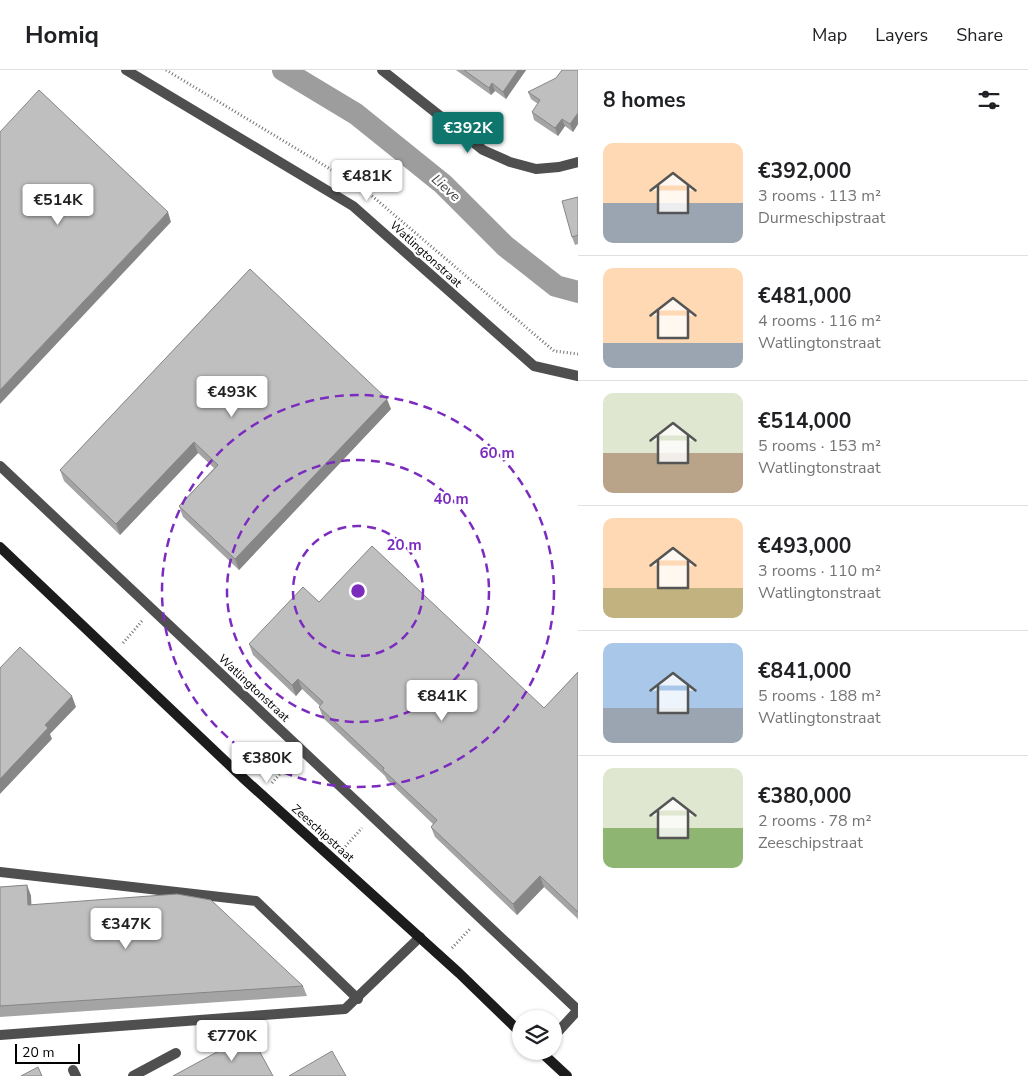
<!DOCTYPE html>
<html lang="en">
<head>
<meta charset="utf-8">
<style>
  :root { --surface:#fff; --page:#f6f6f6; --text:#202124; --muted:#757577; --line:#e0e0e0; --accent:#0f766e }
  body { margin:0; font-family:"Nunito Sans",sans-serif; background:var(--page); color:var(--text); height:100vh; display:flex; flex-direction:column; font-size:19px; white-space:nowrap }
  * { box-sizing:border-box; margin:0 }
  p { font-size:16px; color:var(--muted) }
  .icon { flex:none; width:28px; height:28px; fill:none; stroke:currentColor; stroke-width:2; stroke-linecap:round; stroke-linejoin:round }
  .map { position:relative; flex:1; overflow:hidden }
  .sheet { display:flex; flex-direction:column; background:var(--surface); width:450px }
  .sheet>* { flex:none }
  .buttons { position:absolute; left:512px; top:940px; display:grid; gap:10px }
  .buttons a { display:grid; place-items:center; width:50px; height:50px; border-radius:50%; background:var(--surface); box-shadow:0 1px 4px #0004; font-size:25px }
  .scale { position:absolute; left:15px; bottom:12px; width:65px; box-sizing:border-box; padding-left:5px; border:2px solid #000; border-top:0; font-size:14px; line-height:18px; white-space:nowrap; color:#000; -webkit-text-stroke:4px #fff; paint-order:stroke }
  .price { position:absolute; translate:-50% -42px; padding:0 11px; border-radius:5px; background:#fff; color:#222; font-size:16px; line-height:32px; filter:drop-shadow(0 1px 2px #0008) }
  .price::after { content:''; position:absolute; left:50%; top:30px; width:15px; height:11px; margin-left:-8px; background:inherit; clip-path:polygon(0 0,100% 0,50% 100%) }
  .price.active { background:var(--accent); color:#fff }
  ul { padding:0; list-style:none }
  li { display:flex; align-items:center; gap:15px; height:125px; padding:0 25px }
  li+li { border-top:1px solid var(--line) }
  li span { display:grid; place-items:center; flex:none; width:140px; height:100px; border-radius:10px; color:#555 }
  li>.icon { margin-inline-start:auto }
  span .icon { width:60px; height:60px; fill:#fffc; stroke-width:1 }
  li b { font-size:21px }
  h2 { display:flex; justify-content:space-between; align-items:center; height:60px; padding:0 25px; font-size:21px }
  header { display:flex; align-items:center; gap:30px; box-sizing:border-box; height:70px; padding:0 25px; background:var(--surface); border-bottom:1px solid var(--line) }
  header strong { font-size:24px }
  nav { display:flex; gap:28px; margin-inline-start:auto; font-size:18px }
  main { display:flex; flex:1; min-height:0 }
  .map>svg:first-child { display:block }
  .lines { fill:none; stroke-linecap:round; stroke-linejoin:round }
  .canal { stroke:#9d9d9d; stroke-width:22 }
  .path { stroke:#717171; stroke-width:3; stroke-dasharray:1 2.5; stroke-linecap:butt }
  .service { stroke:#4f4f4f; stroke-width:10 }
  .minor { stroke:#4f4f4f; stroke-width:10 }
  .secondary { stroke:#1c1c1c; stroke-width:10 }
  .wall { fill:#a4a4a4 }
  .shaded-wall { fill:#868686 }
  .building { fill:#bfbfbf; stroke:#868686 }
  .ring { fill:none; stroke:#7b2cbf; stroke-width:2.5; stroke-dasharray:9 6 }
  .labels { text-anchor:middle; dominant-baseline:central; stroke-width:4.5; stroke-linejoin:round; paint-order:stroke }
  .street-label { font-size:12px; fill:#000; stroke:#fff }
  .water-label { font-size:14px; font-style:italic; fill:#3e3e3e; stroke:#fff }
  .centre { fill:#7b2cbf; stroke:#fff; stroke-width:2.5 }
  .ring-label { font-size:15px; text-anchor:middle; font-weight:bold; fill:#7b2cbf; stroke:#fff; stroke-width:4.5; stroke-linejoin:round; paint-order:stroke }
</style>
</head>
<body>
<header>
<strong>Homiq</strong>
<nav><a>Map</a><a>Layers</a><a>Share</a></nav>
</header>
<main>
<div class="map">
<svg width="578" height="1006" viewBox="0 0 578 1006">
  <rect width="100%" height="100%" fill="#fff"/>
  <g class="lines">
    <path class="canal" d="M283,0L356,44L443,114L505,176L556,216L578,222"/>
    <g class="path">
      <path d="M166,0L365,120L554,281L578,284"/>
      <path d="M123,573L142,551"/>
      <path d="M272,713L291,691"/>
      <path d="M343,779L362,758"/>
      <path d="M452,878L470,859"/>
    </g>
    <g class="service">
      <path d="M0,802L256,831L358,929"/>
      <path d="M0,965L345,939L420,867"/>
      <path d="M73,1000L76,1006"/>
      <path d="M133,1006L176,983"/>
    </g>
    <g class="minor">
      <path d="M126,0L353,136L534,296L578,306"/>
      <path d="M382,0L483,80L510,92L536,99L559,97L578,92"/>
      <path d="M0,396L578,940"/>
      <path d="M554,966L578,940"/>
    </g>
    <g class="secondary">
      <path d="M0,477L242,707L459,903L521,963"/>
      <path d="M540,981L567,1006"/>
    </g>
  </g>
  <g class="wall">
    <path d="M456,0H526L506,29L495,21L491,25Z"/>
    <path d="M578,0V54L573,62L565,56L558,66L534,50L532,42L538,34L531,29L528,22Z"/>
    <path d="M578,127V174L575,175L572,167Z"/>
    <path d="M250,199L391,339L239,500L183,447L179,436L214,398L198,383L120,465L64,411L60,400Z"/>
    <path d="M319,532L544,638L578,602V849L544,817L517,845L435,767L431,757L433,754L387,710L385,706L323,648L319,637L320,636L302,619L296,626L253,585L249,574Z"/>
    <path d="M27,815L31,826V835L303,916L307,926L0,947V817Z"/>
  </g>
  <g class="shaded-wall">
    <path d="M518,0H526L506,29L503,22Z"/>
    <path d="M492,13L495,21L491,25L489,18Z"/>
    <path d="M578,43V54L573,62L570,54Z"/>
    <path d="M562,49L565,56L558,66L555,58Z"/>
    <path d="M168,142L171,152L0,334V320Z"/>
    <path d="M387,329L391,339L239,500L235,489Z"/>
    <path d="M194,372L198,383L120,465L116,454Z"/>
    <path d="M298,609L302,619L296,626L292,615Z"/>
    <path d="M72,626L76,637L50,664L52,669L0,724V709L45,655Z"/>
    <path d="M540,806L544,817L517,845L513,834Z"/>
    <path d="M27,815L31,826L32,846L28,835Z"/>
  </g>
  <g class="building">
    <path d="M464,0H518L503,22L492,13L489,18Z"/>
    <path d="M562,0H578V43L570,54L562,49L555,58L532,42L540,30L528,22L556,8Z"/>
    <path d="M39,20L168,142L0,320V62Z"/>
    <path d="M578,127V165L572,167L562,131Z"/>
    <path d="M250,199L387,329L235,489L179,436L218,395L194,372L116,454L60,400Z"/>
    <path d="M372,476L544,638L578,602V842L540,806L513,834L431,757L437,750L383,700L384,698L319,637L323,632L298,609L292,615L249,574L303,517L319,532Z"/>
    <path d="M20,577L72,626L45,655L48,658L0,709V598Z"/>
    <path d="M27,815L28,835L177,824L211,830L303,916L0,936V817Z"/>
    <path d="M250,964L273,1006H173Z"/>
    <path d="M332,981L346,1006H289Z"/>
    <path d="M38,997L42,1006H21Z"/>
  </g>
  <g class="ring">
    <circle cx="358" cy="521" r="65"/>
    <circle cx="358" cy="521" r="131"/>
    <circle cx="358" cy="521" r="196"/>
  </g>
  <g class="labels">
    <g class="street-label">
      <text transform="translate(426 184) rotate(42)">Watlingtonstraat</text>
      <text transform="translate(254 618) rotate(43)">Watlingtonstraat</text>
      <text transform="translate(323 763) rotate(42)">Zeeschipstraat</text>
    </g>
    <g class="water-label">
      <text transform="translate(446 118) rotate(42)">Lieve</text>
    </g>
  </g>
  <circle cx="358" cy="521" r="8" class="centre"/>
  <g class="ring-label">
    <text x="497" y="388">60 m</text>
    <text x="451" y="434">40 m</text>
    <text x="404" y="480">20 m</text>
  </g>
</svg>
<div class="buttons">
<a><svg class="icon" aria-label="layers" viewBox="0 0 24 24"><path d="M12 4l9 5-9 5-9-5zM3 14l9 5 9-5"/></svg></a>
</div>
<div class="scale">20 m</div>
<b class="price active" style="left:468px;top:84px">€392K</b>
<b class="price" style="left:367px;top:132px">€481K</b>
<b class="price" style="left:58px;top:156px">€514K</b>
<b class="price" style="left:232px;top:348px">€493K</b>
<b class="price" style="left:442px;top:652px">€841K</b>
<b class="price" style="left:267px;top:714px">€380K</b>
<b class="price" style="left:126px;top:880px">€347K</b>
<b class="price" style="left:232px;top:992px">€770K</b>
</div>
<section class="sheet">
<h2>8 homes<svg class="icon" aria-label="filters" viewBox="0 0 24 24"><path d="M4 7h16M4 17h16"/><circle cx="9" cy="7" r="2"/><circle cx="15" cy="17" r="2"/></svg></h2>
<ul>
<li><span style="background:linear-gradient(#ffd9b3 60%,#9aa5b1 0)"><svg class="icon" aria-label="home" viewBox="0 0 24 24"><path d="M3 11l9-7 9 7M6 9v11h12V9"/></svg></span><div><b>€392,000</b><p>3 rooms · 113 m²</p><p>Durmeschipstraat</p></div></li>
<li><span style="background:linear-gradient(#ffd9b3 75%,#9aa5b1 0)"><svg class="icon" aria-label="home" viewBox="0 0 24 24"><path d="M3 11l9-7 9 7M6 9v11h12V9"/></svg></span><div><b>€481,000</b><p>4 rooms · 116 m²</p><p>Watlingtonstraat</p></div></li>
<li><span style="background:linear-gradient(#dfe7d0 60%,#b9a48a 0)"><svg class="icon" aria-label="home" viewBox="0 0 24 24"><path d="M3 11l9-7 9 7M6 9v11h12V9"/></svg></span><div><b>€514,000</b><p>5 rooms · 153 m²</p><p>Watlingtonstraat</p></div></li>
<li><span style="background:linear-gradient(#ffd9b3 70%,#c2b280 0)"><svg class="icon" aria-label="home" viewBox="0 0 24 24"><path d="M3 11l9-7 9 7M6 9v11h12V9"/></svg></span><div><b>€493,000</b><p>3 rooms · 110 m²</p><p>Watlingtonstraat</p></div></li>
<li><span style="background:linear-gradient(#a9c7e8 65%,#9aa5b1 0)"><svg class="icon" aria-label="home" viewBox="0 0 24 24"><path d="M3 11l9-7 9 7M6 9v11h12V9"/></svg></span><div><b>€841,000</b><p>5 rooms · 188 m²</p><p>Watlingtonstraat</p></div></li>
<li><span style="background:linear-gradient(#dfe7d0 60%,#8fb573 0)"><svg class="icon" aria-label="home" viewBox="0 0 24 24"><path d="M3 11l9-7 9 7M6 9v11h12V9"/></svg></span><div><b>€380,000</b><p>2 rooms · 78 m²</p><p>Zeeschipstraat</p></div></li>
</ul>
</section>
</main>
</body>
</html>
